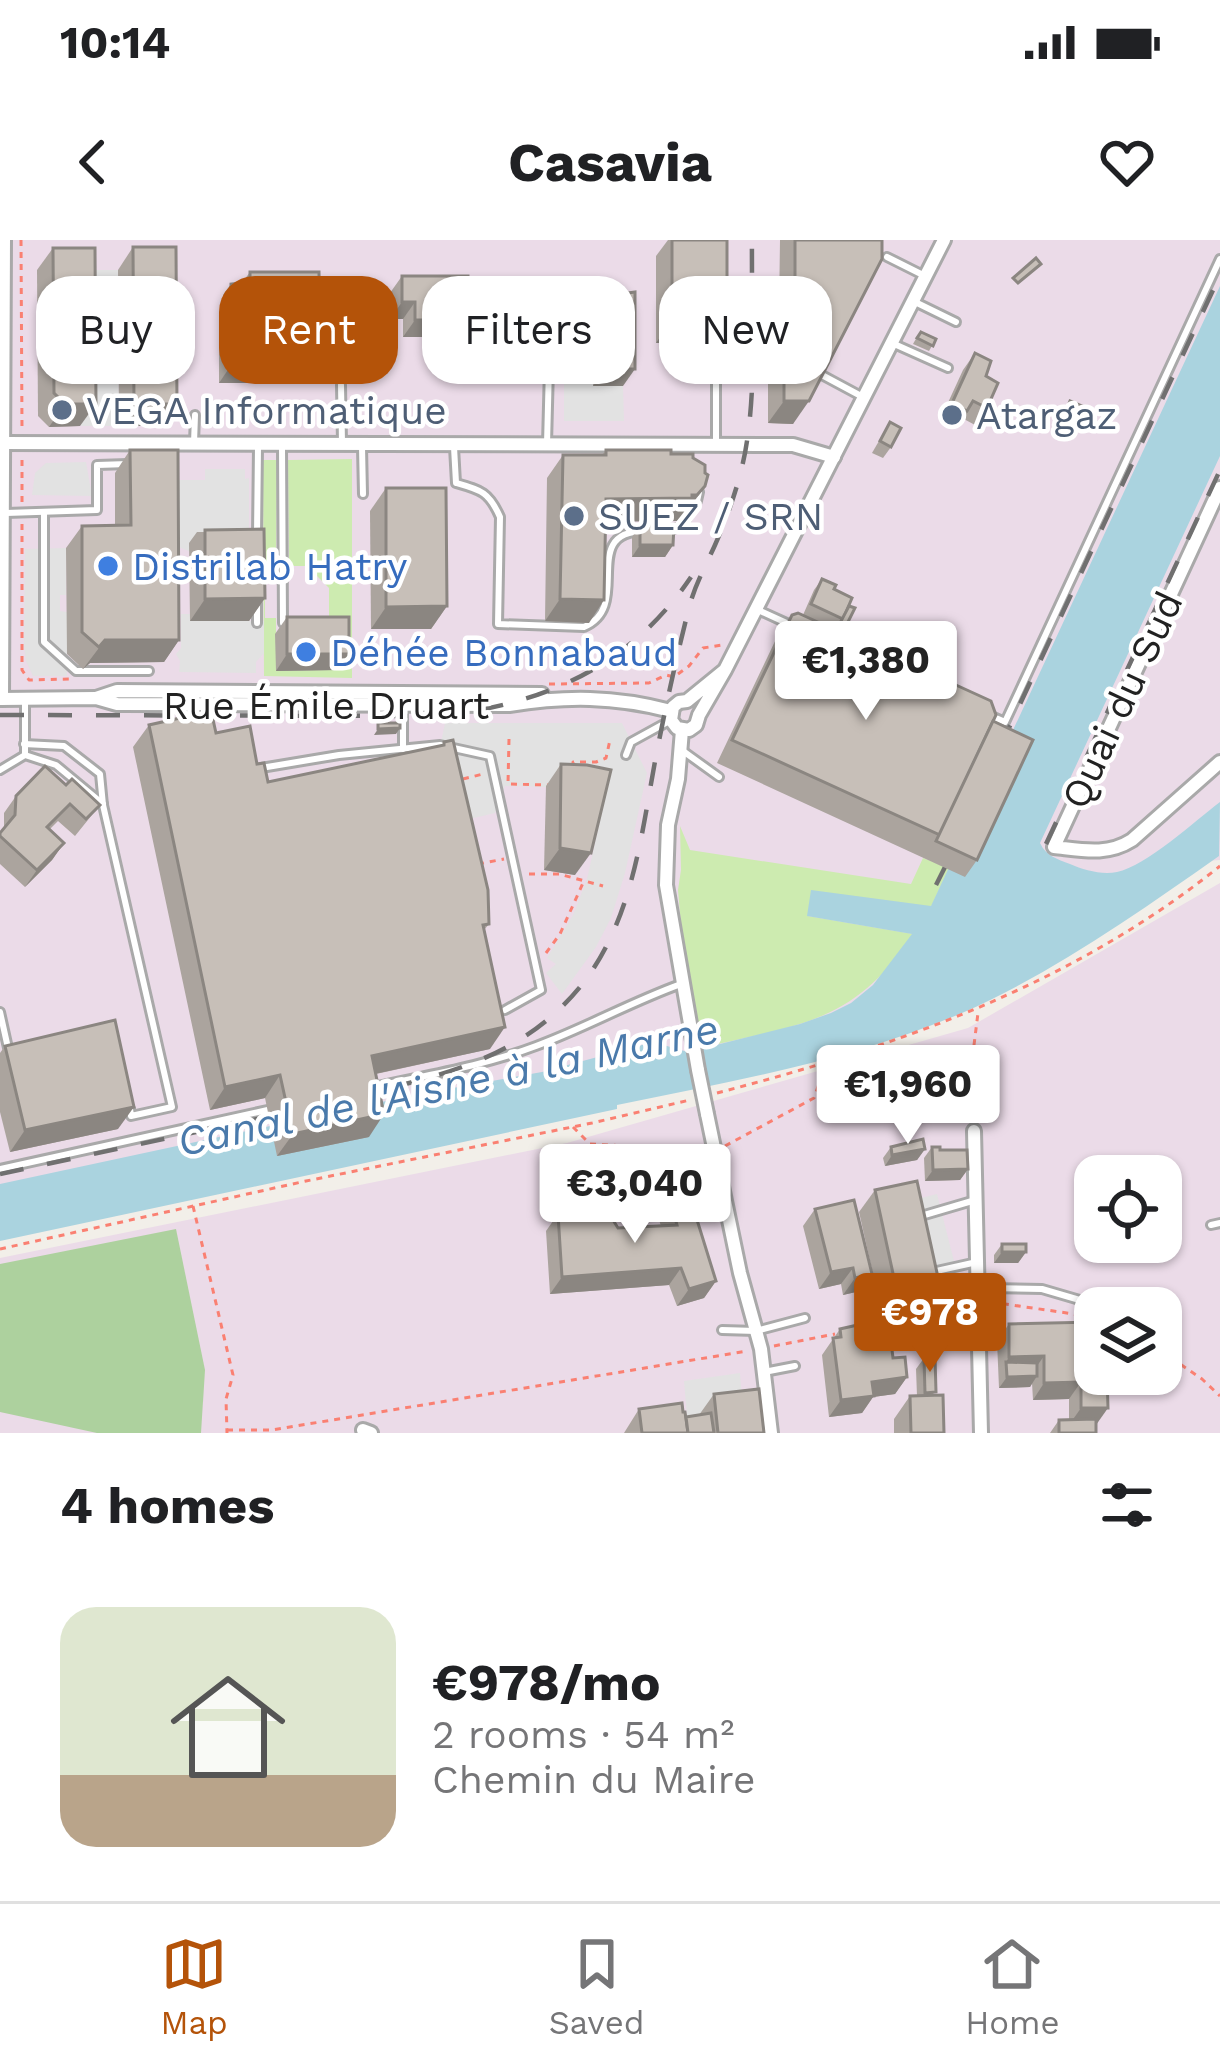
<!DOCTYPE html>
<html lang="en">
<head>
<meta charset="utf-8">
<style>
  :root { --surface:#fff; --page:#f2f2f2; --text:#202124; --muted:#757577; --line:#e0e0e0; --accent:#b45309 }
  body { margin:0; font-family:"Work Sans",sans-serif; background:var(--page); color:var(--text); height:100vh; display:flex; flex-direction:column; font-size:45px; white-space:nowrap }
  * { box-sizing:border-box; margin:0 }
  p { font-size:39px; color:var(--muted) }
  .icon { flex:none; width:66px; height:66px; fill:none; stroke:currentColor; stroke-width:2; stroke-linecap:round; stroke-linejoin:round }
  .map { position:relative; height:1193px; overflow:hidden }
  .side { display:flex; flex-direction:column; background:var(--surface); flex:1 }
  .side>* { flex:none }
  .hud { position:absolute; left:36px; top:36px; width:1149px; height:108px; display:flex; gap:24px }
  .controls { position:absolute; left:1074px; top:915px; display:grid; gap:24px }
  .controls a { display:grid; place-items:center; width:108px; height:108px; border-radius:24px; background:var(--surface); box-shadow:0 3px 9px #0004; font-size:60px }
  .price { position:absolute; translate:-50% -102px; padding:0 27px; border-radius:12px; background:#fff; color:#222; font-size:39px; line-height:78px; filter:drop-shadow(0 3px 6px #0008) }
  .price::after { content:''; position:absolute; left:50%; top:72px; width:36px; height:27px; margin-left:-18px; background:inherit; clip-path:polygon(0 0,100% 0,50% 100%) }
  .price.active { background:var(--accent); color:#fff }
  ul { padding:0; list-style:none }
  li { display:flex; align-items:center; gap:36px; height:300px; padding:0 60px }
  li+li { border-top:3px solid var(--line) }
  li span { display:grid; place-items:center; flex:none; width:336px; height:240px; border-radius:36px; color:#555 }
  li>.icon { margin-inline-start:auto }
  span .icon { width:144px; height:144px; fill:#fffc; stroke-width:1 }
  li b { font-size:51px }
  h2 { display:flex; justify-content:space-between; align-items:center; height:144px; padding:0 60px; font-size:51px }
  .pill { padding:0 42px; border-radius:36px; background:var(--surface); box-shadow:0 3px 9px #0004; font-size:42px; line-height:108px }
  .pill.active { background:var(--accent); color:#fff }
  .status { display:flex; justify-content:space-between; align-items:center; height:84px; padding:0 60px; background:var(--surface); direction:ltr }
  .status svg { height:33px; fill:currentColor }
  header { display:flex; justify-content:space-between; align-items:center; height:156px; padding:0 60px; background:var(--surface); font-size:54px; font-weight:700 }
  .tab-bar { display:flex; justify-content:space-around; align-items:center; height:168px; border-top:3px solid var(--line); background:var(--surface); font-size:33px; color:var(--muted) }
  .tab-bar a { display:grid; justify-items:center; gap:6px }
  .tab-bar .active { color:var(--accent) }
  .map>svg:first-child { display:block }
  .industrial { fill:#ebdbe8; fill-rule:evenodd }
  .grass { fill:#cdebb0 }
  .forest { fill:#add19e }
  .parking { fill:#e2e2e2 }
  .water { fill:#aad3df }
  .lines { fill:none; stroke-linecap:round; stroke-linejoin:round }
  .service-casing { stroke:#a9a9a9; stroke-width:12 }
  .minor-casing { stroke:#a9a9a9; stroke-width:18 }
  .path { stroke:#fa8072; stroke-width:3; stroke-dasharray:6 6; stroke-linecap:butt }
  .service { stroke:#fff; stroke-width:6 }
  .minor { stroke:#fff; stroke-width:12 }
  .rail { stroke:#707070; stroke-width:4.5; stroke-dasharray:24 24; stroke-linecap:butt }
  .minor-bridge-casing { stroke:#a9a9a9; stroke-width:18; stroke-linecap:butt }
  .minor-bridge { stroke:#fff; stroke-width:12 }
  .wall { fill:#aba49e }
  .shaded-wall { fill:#8b8681 }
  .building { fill:#c7bfb8; stroke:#8b8681; stroke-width:3 }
  .service-dot { fill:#5c6f8a; stroke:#fff; stroke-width:4.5 }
  .shop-dot { fill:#3f7fe0; stroke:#fff; stroke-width:4.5 }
  .labels { text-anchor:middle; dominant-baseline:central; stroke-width:9; stroke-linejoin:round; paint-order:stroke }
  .service-label { font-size:39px; fill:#4e5e75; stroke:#fff; text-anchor:start }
  .shop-label { font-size:39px; fill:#366cbe; stroke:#fff; text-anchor:start }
  .street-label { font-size:39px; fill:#222; stroke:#fff }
  .water-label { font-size:42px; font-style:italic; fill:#4a7aab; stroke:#fff }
</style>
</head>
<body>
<div class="status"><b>10:14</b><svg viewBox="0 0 49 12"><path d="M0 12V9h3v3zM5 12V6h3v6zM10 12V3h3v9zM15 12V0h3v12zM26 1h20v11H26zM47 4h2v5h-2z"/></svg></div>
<header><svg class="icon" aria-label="back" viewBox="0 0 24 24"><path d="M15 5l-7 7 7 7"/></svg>Casavia<svg class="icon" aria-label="heart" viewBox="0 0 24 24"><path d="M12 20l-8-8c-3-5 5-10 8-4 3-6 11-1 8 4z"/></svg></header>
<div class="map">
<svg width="1220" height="1193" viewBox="0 0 1220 1193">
  <rect width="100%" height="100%" fill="#f2efe9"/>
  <g class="industrial">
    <path d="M0,0H1220V620L1171,624L807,806L0,977Z"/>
    <path d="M1220,643V1193H0V1018L567,903L968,788ZM1095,936H1161V1002H1095ZM1095,1068H1161V1134H1095Z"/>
  </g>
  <g class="grass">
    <path d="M352,219V438L264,436L263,220H277L276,325H265V378H276V430H336L329,393V348L307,326H289L288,220Z"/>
    <path d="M680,586L690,610L911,644L923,618L949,628L931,667L808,676L913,694C855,784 797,785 701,808L686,742L678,650L681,630Z"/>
  </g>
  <path class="forest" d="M176,989L205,1130L201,1193H97L0,1172V1024Z"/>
  <g class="parking">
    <path d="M80,30H118L119,186H81Z"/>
    <path d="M593,135L594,146H623L624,181H564V139Z"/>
    <path d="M86,222L92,256L32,255L35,233L46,223Z"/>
    <path d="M205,229H245V239L249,238V303L191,312L174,305L175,240H205Z"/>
    <path d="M66,308V355H60V371L67,372V436H33L26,421L24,406L25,309Z"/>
    <path d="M181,374H190L191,381H264V413L256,422V433L179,432L180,421L176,414L181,408Z"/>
    <path d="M445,483H622L647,533L625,633L611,678L596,707L562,754L546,733L556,724L547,718L573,675L587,639L606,554L573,548L505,546L495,573L461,581L437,522Z"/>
    <path d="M937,954L962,1053L942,1058L922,973L901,963Z"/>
    <path d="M740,1133L743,1171L687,1176L684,1141Z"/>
  </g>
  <path class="water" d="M1220,46V216L1040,603C1046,616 1057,619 1070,624C1084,630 1101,635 1117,632C1146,626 1195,581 1220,562L1219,616C1138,673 1053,733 962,773C852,820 734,841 617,865V869L0,1001V944L414,855L542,832L653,802L688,812L800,784L831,773L851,763L873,745L912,694L807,676L811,650L931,666Z"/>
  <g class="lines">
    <defs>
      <g id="service">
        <path d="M887,17L923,35"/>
        <path d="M913,61L956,82"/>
        <path d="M892,103L948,128"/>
        <path d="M820,134L861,156"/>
        <path d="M341,145L342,203"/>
        <path d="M194,203L195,175"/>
        <path d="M547,204L549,127"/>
        <path d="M716,205V88"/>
        <path d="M282,207L283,383"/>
        <path d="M362,207L363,254"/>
        <path d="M454,207L456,243C481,250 489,252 500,277L498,384L584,387C634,366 578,292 644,291"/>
        <path d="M44,272V402L76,431H149"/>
        <path d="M6,273L97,270V225L128,224"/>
        <path d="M669,290L681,287L697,261L699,252"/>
        <path d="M257,295L258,207"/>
        <path d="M756,369L791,385"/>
        <path d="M257,383V363"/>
        <path d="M989,475L1005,482L1220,19"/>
        <path d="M24,504L64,506L100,534L103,565L172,867L131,876L130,869"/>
        <path d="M403,509V464"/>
        <path d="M683,511L719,537"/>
        <path d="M25,515V459"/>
        <path d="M626,515L631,502L671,480"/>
        <path d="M261,528L339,515L440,505L490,516L541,750L505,770"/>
        <path d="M0,530L25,515L56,525L103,564"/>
        <path d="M0,772L8,808"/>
        <path d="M373,847C427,835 483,826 536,806C585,788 631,762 681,744"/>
        <path d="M0,929L272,869"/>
        <path d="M921,976L972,961"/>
        <path d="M1211,985L1220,983"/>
        <path d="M932,1032L977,1022"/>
        <path d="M981,1048L1042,1049L1107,1068"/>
        <path d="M722,1090L756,1091L805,1078"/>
        <path d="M1161,1092L1171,1096"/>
        <path d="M764,1132L795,1126"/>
      </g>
      <g id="minor">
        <path d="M3,203L793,205L834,217"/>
        <path d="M1220,248L1054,607C1082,610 1107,616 1132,600L1220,522"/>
        <path d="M725,430L687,461L679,462L673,467L671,480L677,488L689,490L696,485L699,475L725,430L944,0"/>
        <path d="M96,458L117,451L542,454"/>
        <path d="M0,459L96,458L117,464L509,465C566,456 614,456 671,471"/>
        <path d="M2,459L4,0"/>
        <path d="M682,490L678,539L668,585L666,645L698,830"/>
        <path d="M707,874L740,1033L761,1109L771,1193"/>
        <path d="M974,891L981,1193"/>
        <path d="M363,1190L371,1193"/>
      </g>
    </defs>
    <use href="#service" class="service-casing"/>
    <use href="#minor" class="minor-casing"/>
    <g class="path">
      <path d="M21,0L22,190"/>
      <path d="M22,262V218"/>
      <path d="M22,284V430L29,440L71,439"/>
      <path d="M549,444L649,443L666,435L674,437L689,426L703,408L722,405"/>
      <path d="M509,499L508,544L548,545"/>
      <path d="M573,527V522H596L606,518L610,500"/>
      <path d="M463,539L483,534"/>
      <path d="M478,624L504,619"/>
      <path d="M529,634H559L603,646"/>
      <path d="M546,713L560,694L583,643"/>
      <path d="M717,853C898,806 1072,745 1220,626"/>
      <path d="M974,877L973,813L978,773"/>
      <path d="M573,887L590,904L699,910"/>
      <path d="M725,906L814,858L825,827"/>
      <path d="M193,966L233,1135L226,1159L227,1193"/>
      <path d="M0,1009L306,941L592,883L690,860"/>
      <path d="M991,1062L1074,1074L1095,1081"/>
      <path d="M885,1079L963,1063"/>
      <path d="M774,1106L835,1094"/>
      <path d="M1161,1111L1202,1139L1220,1156"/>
      <path d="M227,1190H272L747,1111"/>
    </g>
    <use href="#service" class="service"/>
    <use href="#minor" class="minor"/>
    <g class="rail">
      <path d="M0,475L437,476C543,465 630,427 691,337"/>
      <path d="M1000,507L1220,35"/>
      <path d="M1046,604L1220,230"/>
      <path d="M936,645L945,627"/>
      <path d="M346,858C435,837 518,822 580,747C633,681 641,596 656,516C666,465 677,414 690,364C696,343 706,325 715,305C729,273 742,236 747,201C757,135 751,66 752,0"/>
      <path d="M0,934L299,870"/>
    </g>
    <defs>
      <path id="minor-bridge" d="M698,830L707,874"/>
    </defs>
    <use href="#minor-bridge" class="minor-bridge-casing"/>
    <use href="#minor-bridge" class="minor-bridge"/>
  </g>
  <g class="wall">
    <path d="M668,0H727L711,103H656V16Z"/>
    <path d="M780,0H882L793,184L768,183V86L779,70Z"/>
    <path d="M133,7L177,164L161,186H119L118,30Z"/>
    <path d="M53,8L80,186L49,187L38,176L37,30Z"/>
    <path d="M250,32L304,143H271V135H270L266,141H257V136L252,143H219V98L223,93V55L231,44L242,43Z"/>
    <path d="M402,36L468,63L456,80H449L437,97H403V79H390V53Z"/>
    <path d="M605,56L623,146H593V73Z"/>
    <path d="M917,97L936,99L929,111L913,104Z"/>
    <path d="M975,113L986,136L987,168L975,185L962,178L955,188L940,180L963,130Z"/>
    <path d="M1070,161L1075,181L1071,186L1060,181Z"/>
    <path d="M1088,170L1090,186L1087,192L1078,188Z"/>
    <path d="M890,182L891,207L883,218L872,213Z"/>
    <path d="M130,210L179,400L164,422L90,423L83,429L67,414L66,308L82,286H115V233Z"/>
    <path d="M606,210L671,214L689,269L677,281H606L589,383L545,381L547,238L563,215H602Z"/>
    <path d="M386,248L447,366L431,389H371L370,271Z"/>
    <path d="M640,286L673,305L665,317H632V297Z"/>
    <path d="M205,290L265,358L249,381H190L189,303L197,292H204Z"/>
    <path d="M822,339L849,366L842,392L835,390L993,481L977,620L965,637L717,523L777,397L792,375H803L814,350Z"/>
    <path d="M287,377L337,430L276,431L275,394Z"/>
    <path d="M203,477L216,493L257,524L268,542L442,505L444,502L489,684L484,690L490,809L376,834L369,897L277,916L265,858L210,870L133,507L149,485Z"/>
    <path d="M561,524L575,635L544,630L546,546Z"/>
    <path d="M66,545L100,565L75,596L58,581L50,589L64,603L52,620L25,647L0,624V593L4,589V573L16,556Z"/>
    <path d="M5,806L118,889L10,912L0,872V813Z"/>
    <path d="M891,907L925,909L917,920L885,926L883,918Z"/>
    <path d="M932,907L968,929L960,940L925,941L924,918Z"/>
    <path d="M875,950L939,1042L924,1065L882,1074L859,972Z"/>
    <path d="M670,960L716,1041L704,1058L677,1066L669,1045L550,1054L546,991L558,974L618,988L661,986L658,977Z"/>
    <path d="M854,960L860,1051L843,1055L841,1044L819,1049L803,986L815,969Z"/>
    <path d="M1002,1004L1026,1012L1018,1023H994V1015Z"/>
    <path d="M1093,1079L1096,1193H1050L1059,1180L1069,1179V1159L1033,1160L1032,1143L1030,1147L999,1148L997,1101L1009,1084L1091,1082Z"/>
    <path d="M840,1089L893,1118L907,1137L895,1154L873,1157L862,1173L829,1177L822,1115Z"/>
    <path d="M924,1118L944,1193H894V1179L910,1156H917L916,1129Z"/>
    <path d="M714,1154L764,1193H624L639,1169L683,1172L686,1177L699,1175Z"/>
  </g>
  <g class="shaded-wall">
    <path d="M402,62H415L403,79H390Z"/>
    <path d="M449,63H468L456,80H437Z"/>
    <path d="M415,80H449L437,97H403Z"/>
    <path d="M672,80H727L711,103H656Z"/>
    <path d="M267,113H272L252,143H219L234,121Z"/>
    <path d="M281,113H287L271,135L266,141H257L273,119Z"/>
    <path d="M320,120L304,143H271L287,121Z"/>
    <path d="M605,129H635L623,146H593Z"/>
    <path d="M784,161H809L793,184L768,183Z"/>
    <path d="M65,164H96L80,186L49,187Z"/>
    <path d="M134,164H177L161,186H119Z"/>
    <path d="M705,246L689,269L677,281L591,282L606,259Z"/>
    <path d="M640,305H673L665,317H632Z"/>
    <path d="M265,358L249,381H190L205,359Z"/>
    <path d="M560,359L604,360L589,383L545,381Z"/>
    <path d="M447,366L431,389H371L386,367Z"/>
    <path d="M105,400H179L164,422L90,423L83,429Z"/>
    <path d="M287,414H349L337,430L276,431Z"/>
    <path d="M400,488L396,494L374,495L378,489Z"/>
    <path d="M64,603L52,620L25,647L37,630Z"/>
    <path d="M560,608L591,613L575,635L544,630Z"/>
    <path d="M505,787L490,809L356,838L372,816Z"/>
    <path d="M280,835L265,858L210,870L225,847Z"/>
    <path d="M134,867L118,889L10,912L25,890Z"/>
    <path d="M384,874L369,897L277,916L293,894Z"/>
    <path d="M925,909L917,920L885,926L892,915Z"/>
    <path d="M968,929L960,940L925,941L933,930Z"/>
    <path d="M1002,1012H1026L1018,1023H994Z"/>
    <path d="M681,1028L669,1045L550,1054L562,1037Z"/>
    <path d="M853,1028L841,1044L819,1049L831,1032Z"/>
    <path d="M872,1034L860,1051L843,1055L855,1038Z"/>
    <path d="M716,1041L704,1058L677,1066L689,1049Z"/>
    <path d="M939,1042L924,1065L882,1074L897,1052Z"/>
    <path d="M1044,1116L1032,1133L1006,1122L1009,1117Z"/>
    <path d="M1037,1136L1030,1147L999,1148L1007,1137Z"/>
    <path d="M907,1137L895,1154L873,1157L862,1173L829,1177L841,1160L872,1142Z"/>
    <path d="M1081,1142L1069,1159L1033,1160L1044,1143Z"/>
    <path d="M1081,1168H1108L1096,1185H1069Z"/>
  </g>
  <g class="building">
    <rect x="672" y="0" width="55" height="80"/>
    <path d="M795,0H882V19L809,161H784V64H795Z"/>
    <path d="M133,7H176L177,164H134Z"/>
    <path d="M53,8H95L96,164H65L54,153Z"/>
    <path d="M1036,18L1041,24L1018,43L1013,38Z"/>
    <path d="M250,32H319L320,120L287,121V113H281V118L273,119L272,113H267V121H234L235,76H250Z"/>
    <path d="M402,36H468V63H449V80H415V62H402Z"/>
    <path d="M242,43V76H235L231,81V44Z"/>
    <path d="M635,52V129H605V56Z"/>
    <path d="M921,92L936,99L933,106L917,98Z"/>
    <path d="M975,113L991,121L986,136L998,143L987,168L973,161L967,171L952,163Z"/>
    <path d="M1070,161L1082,166L1075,181L1064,175Z"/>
    <path d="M1088,170L1096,173L1090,186L1082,182Z"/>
    <path d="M890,182L901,188L891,207L880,201Z"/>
    <path d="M130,210H178L179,400H105L99,407L82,392V286L131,285Z"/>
    <path d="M606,210H671V214H693V218L705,225V233L708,235L705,246L697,255H692V258L606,259L604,360L560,359L563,215H606Z"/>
    <path d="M386,248H446L447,366L386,367Z"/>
    <path d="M640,286H674L673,305H640Z"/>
    <path d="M264,289L265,358L205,359V290Z"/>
    <path d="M822,339L836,345L834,349L852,358L843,379L811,364Z"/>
    <path d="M849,366L855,368L846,386L840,383Z"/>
    <path d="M798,373L991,461L996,475L940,595L732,500L792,375Z"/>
    <rect x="287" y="377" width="62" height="37"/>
    <path d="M202,473L203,477L212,475L216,493L250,486L257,524L264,523L268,542L444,505V502L453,500L488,650L489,684L483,685L505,787L372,816L384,874L293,894L280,835L225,847L149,485Z"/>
    <path d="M993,481L1033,500L977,620L936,601Z"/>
    <path d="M378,483H400V488L378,489Z"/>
    <path d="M561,524L587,525L611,530L591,613L560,608Z"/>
    <path d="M45,526L66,545L72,539L100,565L86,579L70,564L47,587L64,603L37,630L0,596V593L15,575L16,556Z"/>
    <path d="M115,780L134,867L25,890L5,806Z"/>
    <path d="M923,899L925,909L892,915L891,907Z"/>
    <path d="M932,907H940V910H967L968,929L933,930Z"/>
    <path d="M917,941L939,1042L897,1052L875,950Z"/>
    <path d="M689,954L716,1041L689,1049L681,1028L562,1037L558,974L608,972L618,988L677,985L670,960Z"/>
    <path d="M854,960L872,1034L855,1038L853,1028L831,1032L815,969Z"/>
    <rect x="1002" y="1004" width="24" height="8"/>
    <path d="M888,1078L893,1118L905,1117L907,1137L872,1142L874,1156L841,1160L833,1098L841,1097L840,1089Z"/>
    <path d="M1095,1082V1134H1107L1108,1168H1081V1142L1044,1143V1116L1009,1117V1084Z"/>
    <path d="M935,1117L936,1152L925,1153L924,1118Z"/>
    <path d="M1006,1122L1037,1123V1136L1007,1137Z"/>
    <path d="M759,1149L764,1193H718L714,1154Z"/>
    <path d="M943,1155L944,1193H911L910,1156Z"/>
    <path d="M682,1163L683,1172H685L688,1193H642L639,1169Z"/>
    <path d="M711,1173L714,1193H688L686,1177Z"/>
    <path d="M1096,1179V1193H1059V1180Z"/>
  </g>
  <g class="service-dot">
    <circle cx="62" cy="170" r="12"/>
    <circle cx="952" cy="175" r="12"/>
    <circle cx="574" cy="276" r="12"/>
  </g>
  <g class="shop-dot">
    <circle cx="108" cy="326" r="12"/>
    <circle cx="306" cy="412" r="12"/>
  </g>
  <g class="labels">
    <g class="service-label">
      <text x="86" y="170">VEGA Informatique</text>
      <text x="976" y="175">Atargaz</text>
      <text x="598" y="276">SUEZ / SRN</text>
    </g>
    <g class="shop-label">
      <text x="132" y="326">Distrilab Hatry</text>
      <text x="330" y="412">Déhée Bonnabaud</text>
    </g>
    <g class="street-label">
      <text transform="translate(1122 460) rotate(-65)">Quai du Sud</text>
      <text x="326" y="465">Rue Émile Druart</text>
    </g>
    <g class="water-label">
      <text transform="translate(448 845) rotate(-12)">Canal de l'Aisne à la Marne</text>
    </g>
  </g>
</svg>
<div class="controls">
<a><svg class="icon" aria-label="locate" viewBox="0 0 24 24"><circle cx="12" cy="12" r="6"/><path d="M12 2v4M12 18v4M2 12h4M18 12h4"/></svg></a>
<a><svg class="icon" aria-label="layers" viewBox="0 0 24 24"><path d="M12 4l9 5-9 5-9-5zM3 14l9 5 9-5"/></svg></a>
</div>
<b class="price" style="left:866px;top:483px">€1,380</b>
<b class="price" style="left:908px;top:907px">€1,960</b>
<b class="price" style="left:635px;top:1006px">€3,040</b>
<b class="price active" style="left:930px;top:1135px">€978</b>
<div class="hud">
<a class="pill">Buy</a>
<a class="pill active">Rent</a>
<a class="pill">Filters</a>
<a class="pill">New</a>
</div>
</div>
<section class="side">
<h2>4 homes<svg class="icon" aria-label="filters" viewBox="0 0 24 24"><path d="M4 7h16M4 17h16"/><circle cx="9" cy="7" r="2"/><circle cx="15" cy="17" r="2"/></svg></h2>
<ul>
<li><span style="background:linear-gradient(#dfe7d0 70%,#b9a48a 0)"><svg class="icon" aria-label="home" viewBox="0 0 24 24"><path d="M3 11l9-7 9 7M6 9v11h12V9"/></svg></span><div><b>€978/mo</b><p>2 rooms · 54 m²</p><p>Chemin du Maire</p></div></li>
</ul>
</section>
<nav class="tab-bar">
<a class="active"><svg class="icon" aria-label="map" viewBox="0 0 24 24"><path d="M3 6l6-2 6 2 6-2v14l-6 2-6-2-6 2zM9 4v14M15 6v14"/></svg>Map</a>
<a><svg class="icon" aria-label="saved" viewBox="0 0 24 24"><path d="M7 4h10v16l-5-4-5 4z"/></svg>Saved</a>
<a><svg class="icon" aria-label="home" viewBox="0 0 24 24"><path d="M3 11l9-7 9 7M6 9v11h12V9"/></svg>Home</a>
</nav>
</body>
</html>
